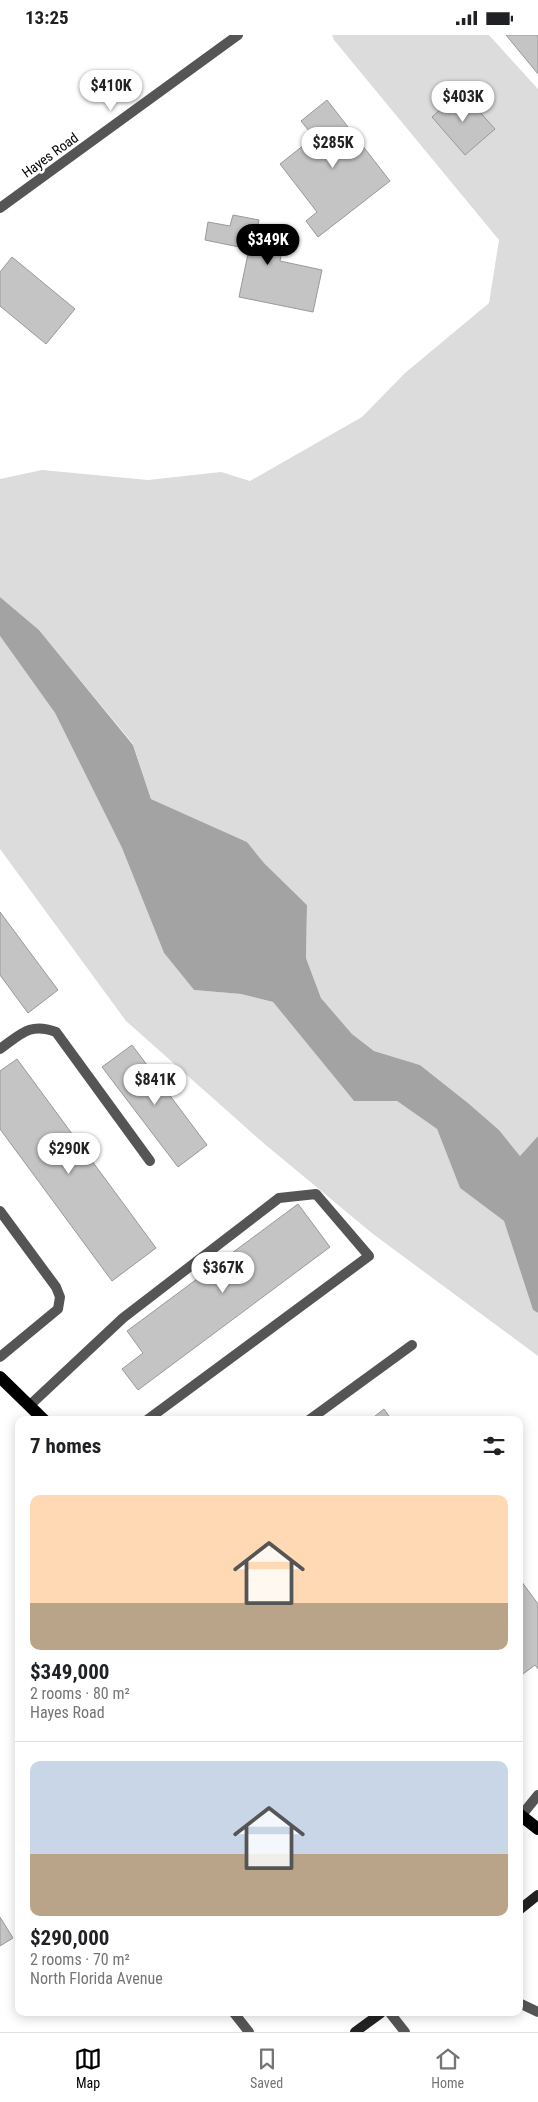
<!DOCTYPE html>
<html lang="en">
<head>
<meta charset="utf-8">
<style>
  :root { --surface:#fff; --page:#f6f6f6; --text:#202124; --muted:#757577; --line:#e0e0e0; --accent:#000 }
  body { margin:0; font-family:"Roboto Condensed",sans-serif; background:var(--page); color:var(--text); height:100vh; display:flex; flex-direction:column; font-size:19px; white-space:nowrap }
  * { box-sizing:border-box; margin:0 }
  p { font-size:16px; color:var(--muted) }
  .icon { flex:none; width:28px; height:28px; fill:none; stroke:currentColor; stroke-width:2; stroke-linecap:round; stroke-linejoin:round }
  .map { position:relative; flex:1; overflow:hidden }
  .side { position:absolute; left:15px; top:1381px; width:508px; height:600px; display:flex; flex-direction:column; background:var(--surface); border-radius:10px; box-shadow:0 2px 12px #0003 }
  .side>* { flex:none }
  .price { position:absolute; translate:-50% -42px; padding:0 11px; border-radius:18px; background:#fff; color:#222; font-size:16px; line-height:32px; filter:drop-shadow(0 1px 2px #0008) }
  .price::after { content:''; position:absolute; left:50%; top:30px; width:15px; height:11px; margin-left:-8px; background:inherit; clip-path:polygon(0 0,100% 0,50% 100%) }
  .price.selected { background:var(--accent); color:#fff }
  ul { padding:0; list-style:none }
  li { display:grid; align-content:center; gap:10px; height:265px; padding:0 15px }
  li+li { border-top:1px solid var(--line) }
  li span { display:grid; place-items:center; height:155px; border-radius:10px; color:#555 }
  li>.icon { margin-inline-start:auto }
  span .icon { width:90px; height:90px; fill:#fffc; stroke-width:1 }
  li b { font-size:21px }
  h2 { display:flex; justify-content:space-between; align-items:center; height:60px; padding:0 15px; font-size:21px }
  .status { display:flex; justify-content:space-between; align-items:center; height:35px; padding:0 25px; background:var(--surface); direction:ltr }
  .status svg { height:14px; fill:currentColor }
  .menu { display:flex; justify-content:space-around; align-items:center; height:70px; border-top:1px solid var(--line); background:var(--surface); font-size:14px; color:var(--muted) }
  .menu a { display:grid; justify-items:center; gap:2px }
  .menu .selected { color:var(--accent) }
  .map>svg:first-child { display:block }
  .green { fill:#dcdcdc }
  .water { fill:#a3a3a3 }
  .building { fill:#c4c4c4; stroke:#999 }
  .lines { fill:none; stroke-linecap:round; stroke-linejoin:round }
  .lane { stroke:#555; stroke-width:10 }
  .street { stroke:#555; stroke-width:10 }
  .secondary { stroke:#222; stroke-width:10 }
  .primary { stroke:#000; stroke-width:12 }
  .labels { text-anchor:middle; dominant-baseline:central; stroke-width:5; stroke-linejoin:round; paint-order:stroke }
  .street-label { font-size:14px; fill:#000; stroke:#fff }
</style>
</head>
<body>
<div class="status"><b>13:25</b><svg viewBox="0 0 49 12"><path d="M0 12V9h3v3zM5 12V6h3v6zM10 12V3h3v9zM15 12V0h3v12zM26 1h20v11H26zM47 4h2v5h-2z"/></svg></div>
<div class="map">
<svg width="538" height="1997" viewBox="0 0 538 1997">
  <rect width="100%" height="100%" fill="#fff"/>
  <g class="green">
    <path d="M332,0H489L538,54V1101L520,1121L499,1095L468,1068L420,1030L374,1016L352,999L321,963L306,923L307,870L264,828L247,807L151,764L133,709L39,595L0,562V444L42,435L148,445L221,437L250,446L362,382L405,338L489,268L499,205L334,5Z"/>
    <path d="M0,601L55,678L122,813L164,918L194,955L241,959L273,967L354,1066H397L437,1094L460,1153L504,1186L533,1275L538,1278V1321L373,1199L261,1106L126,986L0,814Z"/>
  </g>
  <path class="water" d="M0,562L39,595L133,710L151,764L247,807L264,828L307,870L306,923L321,963L352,999L374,1016L420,1030L468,1068L499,1095L520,1121L538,1101V1278L533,1275L504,1186L460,1153L437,1094L397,1066H354L273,967L241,959L194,955L164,918L122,813L55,678L0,601Z"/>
  <g class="building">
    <path d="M506,0H538V39Z"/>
    <path d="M461,56L495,94L465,120L432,82Z"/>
    <path d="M327,65L390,146L318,202L306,186L317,177L280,129L314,102L301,86Z"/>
    <path d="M233,180L259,185L257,195L285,201L280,226L322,235L313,277L239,262L249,214L205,205L208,187L230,191Z"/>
    <path d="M12,222L75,274L46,309L0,271V237Z"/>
    <path d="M0,877L58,955L28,978L0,940Z"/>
    <path d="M132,1010L207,1110L178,1132L102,1032Z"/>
    <path d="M17,1024L156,1213L112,1246L0,1094V1036Z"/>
    <path d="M298,1169L330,1212L138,1355L122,1334L143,1318L127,1296Z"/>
    <path d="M384,1374L392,1385H370Z"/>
    <path d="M519,1543L538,1569V1634L535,1630L519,1642Z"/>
    <path d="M0,1882L13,1903L0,1911Z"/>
  </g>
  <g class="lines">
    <g class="lane">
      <path d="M0,1014C21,999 30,987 56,997L150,1126"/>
      <path d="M0,1176L56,1252L60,1262L58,1274L0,1322"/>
      <path d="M29,1371L123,1283L279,1163L316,1159L369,1221L147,1385"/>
      <path d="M309,1385L412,1310"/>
      <path d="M521,1781L538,1760"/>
      <path d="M519,1968L538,1977"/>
      <path d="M234,1978L249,1997"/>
      <path d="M390,1978L405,1997"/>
    </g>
    <path class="street" d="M0,173L238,0"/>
    <g class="secondary">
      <path d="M519,1875L538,1860"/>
      <path d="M355,1997L381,1978"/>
    </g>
    <g class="primary">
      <path d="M0,1342L44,1385"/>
      <path d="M519,1779L538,1794"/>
    </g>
  </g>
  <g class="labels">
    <g class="street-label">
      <text transform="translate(50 120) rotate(-36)">Hayes Road</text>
    </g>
  </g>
</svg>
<b class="price" style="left:111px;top:77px">$410K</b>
<b class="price" style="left:463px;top:88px">$403K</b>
<b class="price" style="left:333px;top:134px">$285K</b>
<b class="price selected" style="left:268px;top:231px">$349K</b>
<b class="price" style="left:155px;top:1071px">$841K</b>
<b class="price" style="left:69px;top:1140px">$290K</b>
<b class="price" style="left:223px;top:1259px">$367K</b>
<section class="side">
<h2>7 homes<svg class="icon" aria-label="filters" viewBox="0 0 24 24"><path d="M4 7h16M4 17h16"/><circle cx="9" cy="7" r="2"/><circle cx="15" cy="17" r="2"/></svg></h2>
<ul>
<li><span style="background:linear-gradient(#ffd9b3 70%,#b9a48a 0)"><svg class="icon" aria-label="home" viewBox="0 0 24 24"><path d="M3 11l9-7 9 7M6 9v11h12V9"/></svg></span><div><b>$349,000</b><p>2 rooms · 80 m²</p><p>Hayes Road</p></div></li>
<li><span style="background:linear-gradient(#c9d6e8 60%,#b9a48a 0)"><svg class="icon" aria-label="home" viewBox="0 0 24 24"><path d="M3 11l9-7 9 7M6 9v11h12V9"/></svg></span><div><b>$290,000</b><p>2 rooms · 70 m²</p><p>North Florida Avenue</p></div></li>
</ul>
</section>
</div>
<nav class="menu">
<a class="selected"><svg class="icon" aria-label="map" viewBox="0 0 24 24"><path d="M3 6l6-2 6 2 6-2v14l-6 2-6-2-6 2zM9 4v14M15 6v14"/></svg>Map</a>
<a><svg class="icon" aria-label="saved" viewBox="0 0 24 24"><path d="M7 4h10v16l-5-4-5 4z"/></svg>Saved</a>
<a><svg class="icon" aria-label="home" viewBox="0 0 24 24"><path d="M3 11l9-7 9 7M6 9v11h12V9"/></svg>Home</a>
</nav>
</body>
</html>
